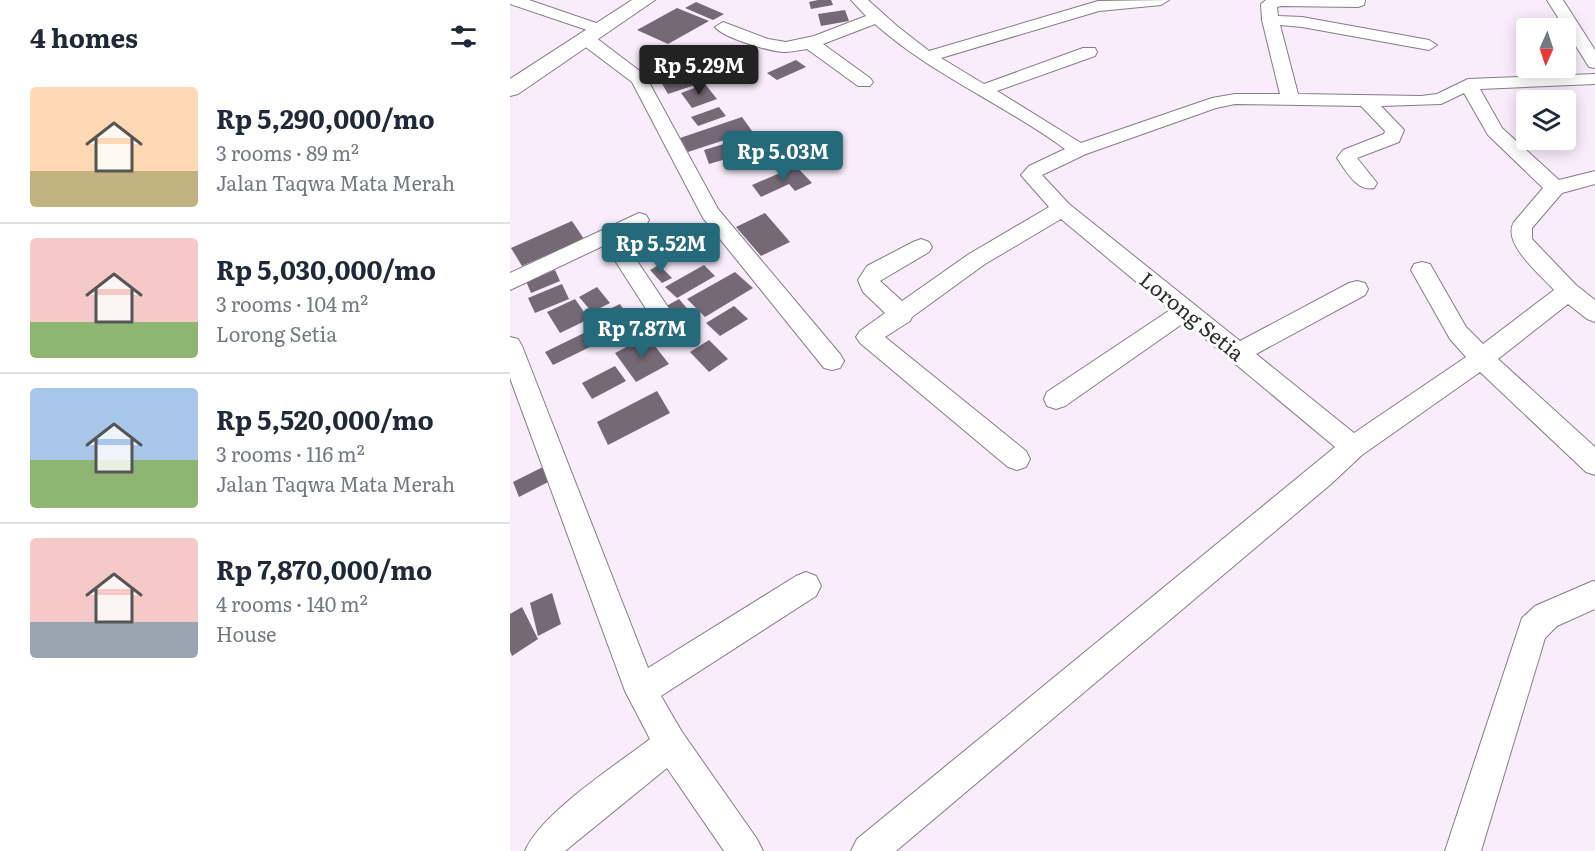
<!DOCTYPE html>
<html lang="en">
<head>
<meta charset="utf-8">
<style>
  :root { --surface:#fff; --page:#f2f2f3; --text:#1f2937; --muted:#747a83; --line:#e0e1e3; --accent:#256a7b }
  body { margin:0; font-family:Literata,serif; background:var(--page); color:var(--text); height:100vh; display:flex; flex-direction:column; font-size:22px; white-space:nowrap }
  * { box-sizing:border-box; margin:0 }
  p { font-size:20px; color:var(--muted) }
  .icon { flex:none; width:33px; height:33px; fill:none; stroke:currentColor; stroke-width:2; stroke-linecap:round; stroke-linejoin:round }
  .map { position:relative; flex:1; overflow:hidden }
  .drawer { display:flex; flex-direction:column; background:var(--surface); width:510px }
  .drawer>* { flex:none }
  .needle { width:39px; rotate:183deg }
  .tools { position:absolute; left:1006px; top:18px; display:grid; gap:12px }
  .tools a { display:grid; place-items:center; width:60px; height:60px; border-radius:6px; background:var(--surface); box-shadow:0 3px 15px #0003; font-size:30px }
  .price { position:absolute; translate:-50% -51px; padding:0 14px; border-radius:6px; background:var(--accent); color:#fff; font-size:20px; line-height:39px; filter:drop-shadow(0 2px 3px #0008) }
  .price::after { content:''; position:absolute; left:50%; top:36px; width:18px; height:14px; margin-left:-9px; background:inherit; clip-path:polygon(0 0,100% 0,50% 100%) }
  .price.on { background:#222; color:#fff }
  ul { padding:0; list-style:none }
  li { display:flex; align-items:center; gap:18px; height:150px; padding:0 30px }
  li+li { border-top:2px solid var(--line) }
  li span { display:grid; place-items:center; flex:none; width:168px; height:120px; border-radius:6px; color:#555 }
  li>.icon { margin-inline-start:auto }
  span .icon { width:72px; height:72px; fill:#fffc; stroke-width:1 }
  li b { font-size:26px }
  h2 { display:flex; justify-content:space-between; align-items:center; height:72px; padding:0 30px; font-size:26px }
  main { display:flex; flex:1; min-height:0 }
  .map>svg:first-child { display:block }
  .building { fill:#756976 }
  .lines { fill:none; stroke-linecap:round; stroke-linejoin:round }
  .minor-casing { stroke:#867b88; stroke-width:2 }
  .tertiary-casing { stroke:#867b88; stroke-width:2 }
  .minor { fill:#fff; fill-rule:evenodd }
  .tertiary { fill:#fff; fill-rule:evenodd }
  .labels { text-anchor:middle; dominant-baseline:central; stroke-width:6; stroke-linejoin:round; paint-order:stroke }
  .street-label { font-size:21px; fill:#312c32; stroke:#fff }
</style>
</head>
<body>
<main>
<section class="drawer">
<h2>4 homes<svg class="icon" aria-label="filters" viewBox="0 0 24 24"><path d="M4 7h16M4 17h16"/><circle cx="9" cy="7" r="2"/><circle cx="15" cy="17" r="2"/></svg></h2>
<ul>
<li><span style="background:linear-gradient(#ffd9b3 70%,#c2b280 0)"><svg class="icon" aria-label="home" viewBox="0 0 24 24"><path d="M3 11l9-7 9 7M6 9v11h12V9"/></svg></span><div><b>Rp 5,290,000/mo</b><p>3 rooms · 89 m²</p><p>Jalan Taqwa Mata Merah</p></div></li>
<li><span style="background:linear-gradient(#f6c9c9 70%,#8fb573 0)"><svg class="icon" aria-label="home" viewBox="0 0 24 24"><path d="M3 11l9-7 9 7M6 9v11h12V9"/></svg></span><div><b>Rp 5,030,000/mo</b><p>3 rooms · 104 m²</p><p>Lorong Setia</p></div></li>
<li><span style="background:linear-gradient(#a9c7e8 60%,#8fb573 0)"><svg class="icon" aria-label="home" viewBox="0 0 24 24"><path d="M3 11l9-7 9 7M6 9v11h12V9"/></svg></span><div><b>Rp 5,520,000/mo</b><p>3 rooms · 116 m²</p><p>Jalan Taqwa Mata Merah</p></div></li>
<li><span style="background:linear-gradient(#f6c9c9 70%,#9aa5b1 0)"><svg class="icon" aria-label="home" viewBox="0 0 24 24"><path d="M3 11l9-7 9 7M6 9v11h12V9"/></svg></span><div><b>Rp 7,870,000/mo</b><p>4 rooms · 140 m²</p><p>House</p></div></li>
</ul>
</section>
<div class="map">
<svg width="1085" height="851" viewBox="0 0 1085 851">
  <rect width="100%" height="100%" fill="#f9ecfb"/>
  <g class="building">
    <path d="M308,0H321L323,5L301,9L299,2Z"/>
    <path d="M186,2L214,14L203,20L175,8Z"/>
    <path d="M167,8L199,21L158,44L127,30Z"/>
    <path d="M335,10L339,21L311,26L308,14Z"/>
    <path d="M286,60L296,67L267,80L257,73Z"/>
    <path d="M187,71L194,82L158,94L151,82Z"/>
    <path d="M195,84L207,99L182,108L171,93Z"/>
    <path d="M209,107L216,116L188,126L181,117Z"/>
    <path d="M232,117L242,131L178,152L170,138Z"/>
    <path d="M249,133L257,145L243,149L236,137Z"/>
    <path d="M227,140L233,154L199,164L194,150Z"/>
    <path d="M286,166L302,183L285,191L279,184L251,197L242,185Z"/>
    <path d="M255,213L280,242L251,256L226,227Z"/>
    <path d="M62,221L74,239L12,266L1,248Z"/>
    <path d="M142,226L157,244L124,260L108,242Z"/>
    <path d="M149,265L162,278L152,283L140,270Z"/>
    <path d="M194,265L205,276L167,298L155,287Z"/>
    <path d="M45,270L50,281L21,293L16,281Z"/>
    <path d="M225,272L243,288L195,317L177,299Z"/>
    <path d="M52,284L59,299L25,313L18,298Z"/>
    <path d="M87,287L100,303L82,312L69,297Z"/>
    <path d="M65,299L79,319L50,333L37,312Z"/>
    <path d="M169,299L186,319L168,329L151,309Z"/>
    <path d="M110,304L118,316L91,329L83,317Z"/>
    <path d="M224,306L238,319L210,336L196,323Z"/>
    <path d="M74,333L82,346L43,365L35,352Z"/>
    <path d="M137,336L159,364L126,382L105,353Z"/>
    <path d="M199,340L218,359L199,372L180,352Z"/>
    <path d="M105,366L116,381L82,399L72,383Z"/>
    <path d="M147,391L160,413L98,445L87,422Z"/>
    <path d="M35,466L42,480L9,497L3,482Z"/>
    <path d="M42,593L51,624L28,636L20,603Z"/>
    <path d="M12,607L28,639L2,656L0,651V614Z"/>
  </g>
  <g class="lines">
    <defs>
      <g id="minor">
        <path d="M0,0H19L95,26L97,29L89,34L83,32L0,4Z"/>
        <path d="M341,0H358L387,26L419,51L588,1L659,0L651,5L589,11L431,58L474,84L573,48H585L587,52L585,56L487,91L571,143L702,98L725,94H770L752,20L751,4L756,0H855L854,5L848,7L771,6L767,7L768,16L792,17L919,40L927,45L919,50L792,27L770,25L788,94L911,96L927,94L958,79L1085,74V84L970,89L992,128L1049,180L1085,171V184L1052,193L1022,228V239L1066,285L1085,300V322L1077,319L1058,304L988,359L1085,447V475L1076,472L970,372L852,455L821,484L386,851H341L347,839L825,447L675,322L555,406L546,409L537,406L534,399L537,392L660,310L551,219L475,264L402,317L400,321L375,337L516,451L520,459L516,467L507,470L498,467L350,343L346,337L350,331L375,313L353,292L348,280L357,266L403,242L411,239L419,242L422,247L419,252L370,281L392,301L459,254L539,207L511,175L519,166L555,149C494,104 422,75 365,24L313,44L360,78L363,82L360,86H348L297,49C289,50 281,52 273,52C258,51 214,38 205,27L213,22L258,39L276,42L304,36L356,16ZM954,93L978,135L1033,188L1004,222C991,243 1031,275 1044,290L973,344L956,327L920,264L912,262L904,264L901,270L940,339L956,357L844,433L746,354L855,295L858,289L855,283L847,281L839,283L730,341L559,204L532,175L576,154L706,108L725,104L851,106L875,131L874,134L833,150L827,158C836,171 847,192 864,188L867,183L847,158L889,142L894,130L871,106L931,104Z"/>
        <path d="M1037,0H1053L1085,50V68L1079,67Z"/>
        <path d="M75,33L81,34L135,75L208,209L330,354L334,361L330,368L322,370L314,368L193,218L122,82L69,42L67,38L69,34Z"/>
        <path d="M129,213L136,215L139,220L136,225L111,237L174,331L178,337L174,343L166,346L158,343L95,245L0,290V273Z"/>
        <path d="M0,337L8,339L12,346L138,668L286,576L296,572L306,576L311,586L306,596L151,696L172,732L247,839L253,851H214L157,768L55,851H15C31,813 105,766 140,739L115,691L0,378Z"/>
        <path d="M1083,581L1085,582V609L1047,626L1035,638L971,851H935L1012,618L1025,606Z"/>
      </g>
      <path id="tertiary" d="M122,0H145L8,94L0,96V79Z"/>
    </defs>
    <use href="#minor" class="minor-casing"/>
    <use href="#tertiary" class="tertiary-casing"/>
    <use href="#minor" class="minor"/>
    <use href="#tertiary" class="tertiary"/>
  </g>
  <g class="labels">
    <g class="street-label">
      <text transform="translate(683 315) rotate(39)">Lorong Setia</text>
    </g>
  </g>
</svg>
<div class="tools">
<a><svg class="needle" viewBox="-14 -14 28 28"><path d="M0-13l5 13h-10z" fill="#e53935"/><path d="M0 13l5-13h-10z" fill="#747a83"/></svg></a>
<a><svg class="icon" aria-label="layers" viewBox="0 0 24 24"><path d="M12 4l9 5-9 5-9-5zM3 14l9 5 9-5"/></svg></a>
</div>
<b class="price on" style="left:189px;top:96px">Rp 5.29M</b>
<b class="price" style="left:273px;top:182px">Rp 5.03M</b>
<b class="price" style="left:151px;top:274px">Rp 5.52M</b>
<b class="price" style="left:132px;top:359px">Rp 7.87M</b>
</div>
</main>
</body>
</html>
